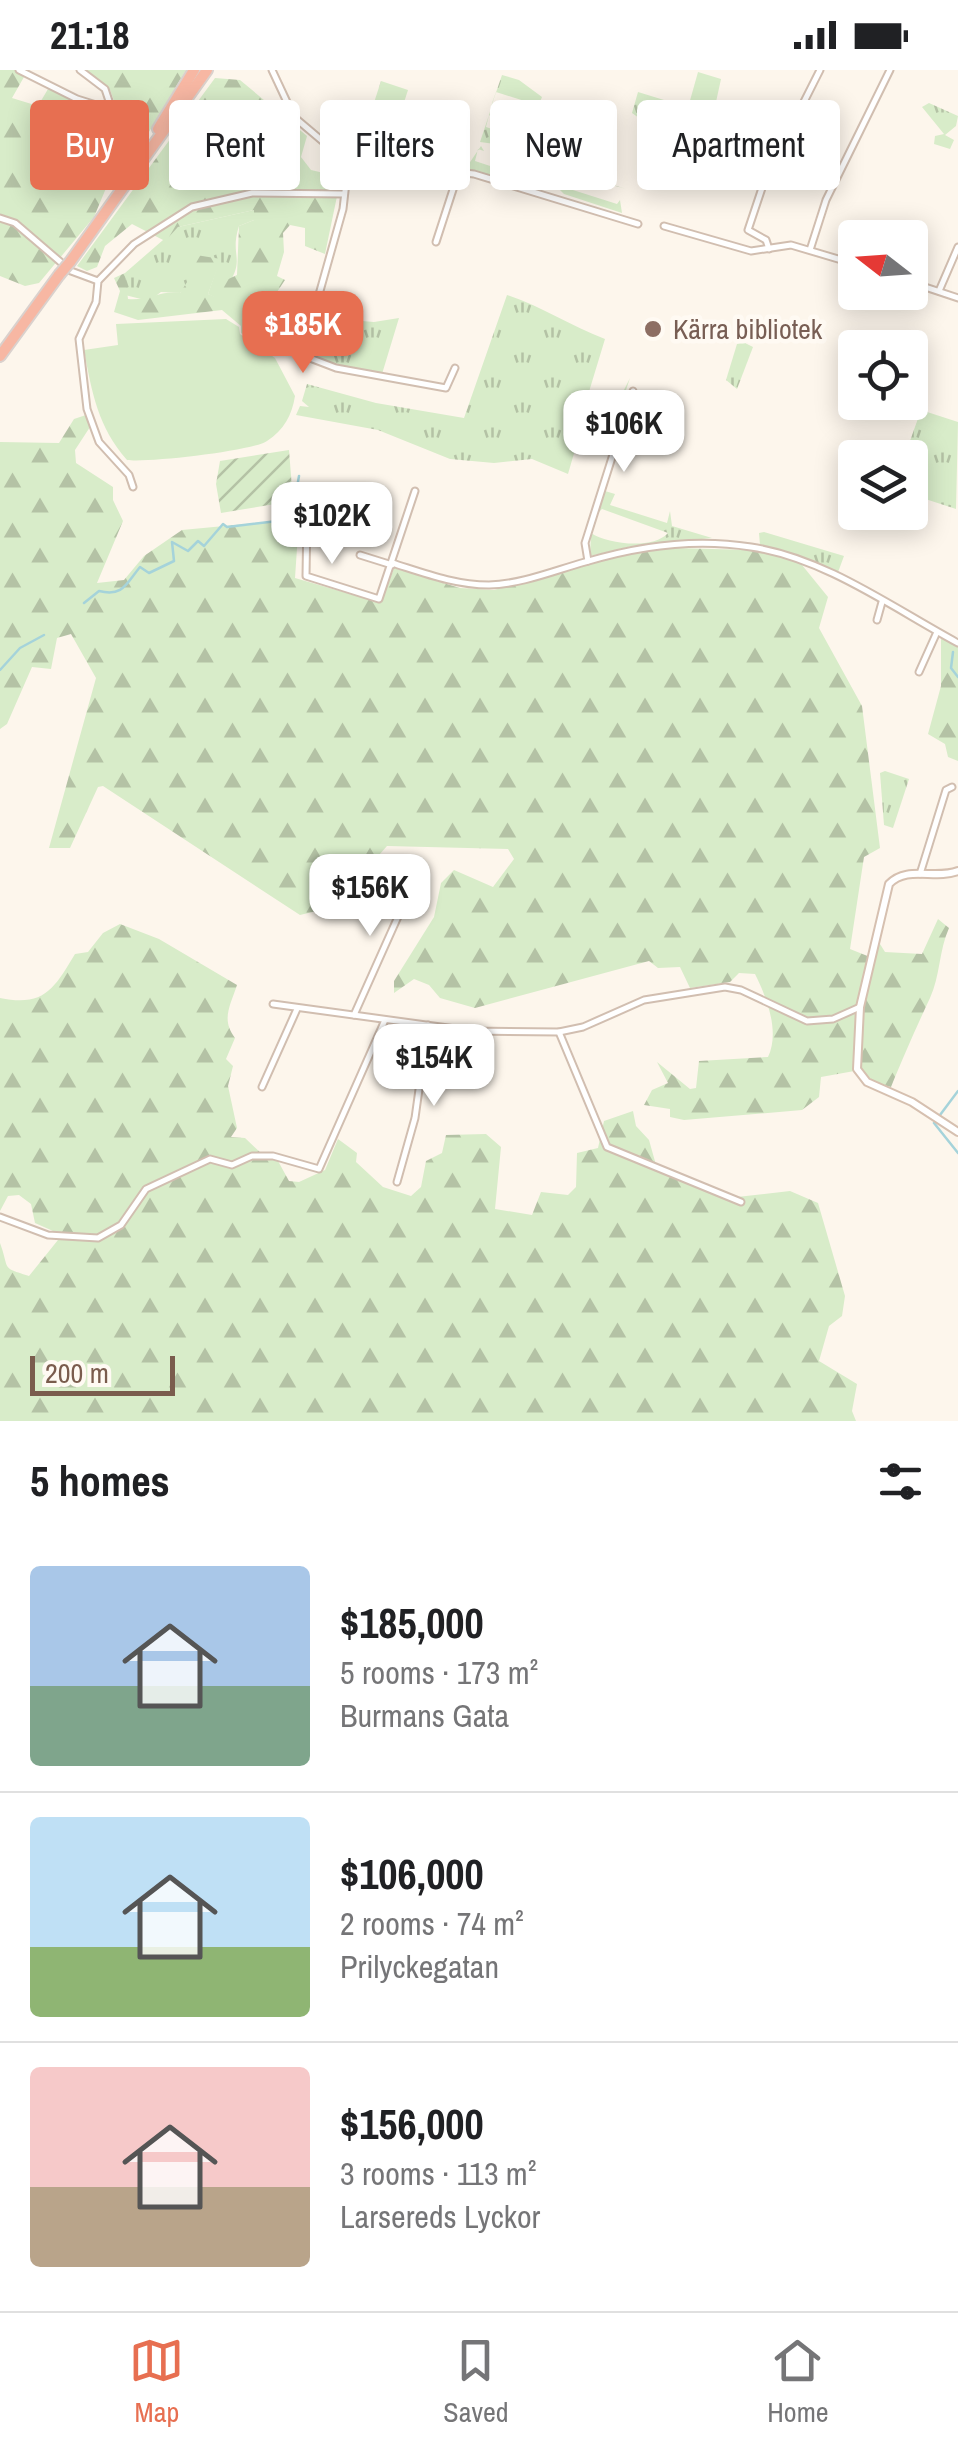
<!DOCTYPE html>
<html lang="en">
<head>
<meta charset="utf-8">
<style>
  :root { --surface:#fff; --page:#f2f2f2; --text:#202124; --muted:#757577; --line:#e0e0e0; --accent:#e76f51 }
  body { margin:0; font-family:"Archivo Narrow",sans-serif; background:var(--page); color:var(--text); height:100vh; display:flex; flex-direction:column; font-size:38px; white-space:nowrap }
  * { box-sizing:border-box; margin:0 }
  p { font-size:32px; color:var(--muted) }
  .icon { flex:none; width:55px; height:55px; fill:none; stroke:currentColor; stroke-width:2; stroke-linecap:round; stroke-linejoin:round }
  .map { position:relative; height:1351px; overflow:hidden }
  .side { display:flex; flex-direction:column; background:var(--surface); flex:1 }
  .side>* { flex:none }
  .guide { position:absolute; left:30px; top:30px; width:900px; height:90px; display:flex; gap:20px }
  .needle { width:65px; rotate:287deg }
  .fabs { position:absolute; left:838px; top:150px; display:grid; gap:20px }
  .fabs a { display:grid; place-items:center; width:90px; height:90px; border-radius:10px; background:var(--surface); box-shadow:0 5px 25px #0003; font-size:50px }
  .scale { position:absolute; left:30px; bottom:25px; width:145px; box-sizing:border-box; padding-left:10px; border:5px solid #7a5c4d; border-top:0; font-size:28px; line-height:35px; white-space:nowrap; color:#7a5c4d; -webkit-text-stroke:8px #fffaf3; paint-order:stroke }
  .price { position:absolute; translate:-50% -85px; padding:0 22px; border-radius:20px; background:#fff; color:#222; font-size:32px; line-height:65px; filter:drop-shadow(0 2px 5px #0008) }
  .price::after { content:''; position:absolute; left:50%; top:60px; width:30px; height:22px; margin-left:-15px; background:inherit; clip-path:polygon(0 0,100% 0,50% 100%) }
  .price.on { background:var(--accent); color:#fff }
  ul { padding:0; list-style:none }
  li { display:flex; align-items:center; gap:30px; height:250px; padding:0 30px }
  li+li { border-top:2px solid var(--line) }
  li span { display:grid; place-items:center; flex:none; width:280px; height:200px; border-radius:10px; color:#555 }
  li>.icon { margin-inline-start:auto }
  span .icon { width:120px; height:120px; fill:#fffc; stroke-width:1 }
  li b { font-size:42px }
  h2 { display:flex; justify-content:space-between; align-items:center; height:120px; padding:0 30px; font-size:42px }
  .chip { padding:0 35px; border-radius:10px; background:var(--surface); box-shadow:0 5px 25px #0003; font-size:35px; line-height:90px }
  .chip.on { background:var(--accent); color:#fff }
  .status { display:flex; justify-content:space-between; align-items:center; height:70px; padding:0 50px; background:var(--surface); direction:ltr }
  .status svg { height:28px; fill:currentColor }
  .menu { display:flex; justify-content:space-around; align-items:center; height:140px; border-top:2px solid var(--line); background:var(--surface); font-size:28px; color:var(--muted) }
  .menu a { display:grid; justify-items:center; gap:5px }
  .menu .on { color:var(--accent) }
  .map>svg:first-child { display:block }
  .grass { fill:url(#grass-tufts) }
  .forest { fill:url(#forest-firs); fill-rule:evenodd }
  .garden { fill:url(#garden-furrows) }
  .pitch { fill:#d8ecc9 }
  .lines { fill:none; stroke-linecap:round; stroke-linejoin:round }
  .stream { stroke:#a5d3da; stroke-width:2.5 }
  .street-casing { stroke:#d1beb0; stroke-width:9 }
  .secondary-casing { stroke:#d6c0b0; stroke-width:10 }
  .highway-casing { stroke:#dad1cd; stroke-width:14 }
  .street { stroke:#fff; stroke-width:5 }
  .secondary { stroke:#fff; stroke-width:6 }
  .highway { stroke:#f7b7a3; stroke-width:10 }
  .highway-bridge-casing { stroke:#dad1cd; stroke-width:14; stroke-linecap:butt }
  .highway-bridge { stroke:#f7b7a3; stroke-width:10 }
  .education-dot { fill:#8d6e63; stroke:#fffaf3; stroke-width:4 }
  .labels { text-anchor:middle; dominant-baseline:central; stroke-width:9; stroke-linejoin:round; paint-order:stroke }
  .education-label { font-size:28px; fill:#785e54; stroke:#fffaf3; text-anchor:start }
</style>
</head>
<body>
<div class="status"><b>21:18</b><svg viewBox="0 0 49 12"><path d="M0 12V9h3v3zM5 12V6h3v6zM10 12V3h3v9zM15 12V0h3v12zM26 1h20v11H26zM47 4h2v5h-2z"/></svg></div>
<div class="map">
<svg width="958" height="1351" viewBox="0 0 958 1351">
  <defs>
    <pattern id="grass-tufts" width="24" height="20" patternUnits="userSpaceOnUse" patternTransform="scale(2.5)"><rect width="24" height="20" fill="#d8ecc9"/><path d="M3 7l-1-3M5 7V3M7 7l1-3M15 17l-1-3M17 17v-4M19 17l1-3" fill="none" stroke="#b4c2a5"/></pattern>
    <pattern id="forest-firs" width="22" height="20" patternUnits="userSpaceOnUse" patternTransform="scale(2.5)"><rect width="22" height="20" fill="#d8ecc9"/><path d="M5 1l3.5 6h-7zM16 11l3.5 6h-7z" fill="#b4c2a5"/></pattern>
    <pattern id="garden-furrows" width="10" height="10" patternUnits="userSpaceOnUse" patternTransform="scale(2.5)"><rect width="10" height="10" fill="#d8ecc9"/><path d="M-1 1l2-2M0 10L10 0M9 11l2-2" fill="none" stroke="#b4c2a5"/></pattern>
  </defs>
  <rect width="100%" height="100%" fill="#fdf6ec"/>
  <g class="grass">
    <path d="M698,2L721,9L714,41L689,34Z"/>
    <path d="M502,5L519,10L542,27L533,49L526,50L523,45L531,44L534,34L496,22L492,33L498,37H491Z"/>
    <path d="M381,11L408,20L397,54L370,45Z"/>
    <path d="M638,22L703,42L700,46L713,50L706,96L686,81L695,73L706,52L695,64L688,60L692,66L682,79L632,43Z"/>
    <path d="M929,33L958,46L956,56L945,65L954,70L950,79L934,74L935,66L944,64L922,37Z"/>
    <path d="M256,34L301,69L289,84L247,74L244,62Z"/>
    <path d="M490,42L495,46L489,45L486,57L523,69L527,57L519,54L529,55L525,78L480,72Z"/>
    <path d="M481,76L484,81L478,79L475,91L533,110L539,95L544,96L537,119L450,95L453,91L466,98Z"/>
    <path d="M551,95L626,119L559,100L549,107L554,114L617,134L620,130L622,143L564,124L546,106Z"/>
    <path d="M254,140V150L239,156C228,191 251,187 218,229L208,224L220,189L210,190L180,223L161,222L149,231L125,225V203L178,157Z"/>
    <path d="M507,225C543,237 570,256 605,269L588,325L617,334L630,308L617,347L577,373L568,404L532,389L494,393L450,389L378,360L296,345L300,336L309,337L302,331L307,314L376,333L464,348Z"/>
    <path d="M325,248L374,252L399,248L382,304L311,288Z"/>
    <path d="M743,272L753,277L737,319L726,310L737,274Z"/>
    <path d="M921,340L958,352L956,439L910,424V388L905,385Z"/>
    <path d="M605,421L615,424L610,435L667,453L670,441L672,456L712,468L632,476L590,486L591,463C607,474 653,480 668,463L602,439L598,443Z"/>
    <path d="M764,462L844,486L837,505L798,486L760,475L759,463Z"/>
    <path d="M885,701L909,709L893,758L884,755L880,703Z"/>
  </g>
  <g class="forest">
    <path d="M0,0H28L12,28L38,36L48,19L112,44L116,36L110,20L87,0H186L140,77L114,99L94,147L39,213L25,216L0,206Z"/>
    <path d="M215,8L240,10L307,66L301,87L311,100L341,107L325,184L305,176V158L290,155L283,163L284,182L277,206L285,210L265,240L280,252L295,246L306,249L301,264L290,266L278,286L241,263V256L222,240L138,250L114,242L120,221L114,208L125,203L128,229C148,231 160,220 180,223L189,209L183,202L196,185L221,189L208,224L218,228L220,213L237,205L239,156L254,150V140L178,157L165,171L132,154L105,176L97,197L87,201L77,196ZM256,35L300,69L288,84L247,74L244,62Z"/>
    <path d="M86,345L90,357L75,380L76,393L113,417V430L123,451L97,513L124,510L144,486L182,460L299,449L295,508L381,533L394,498L460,518L494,520L627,484L674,478L750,480L780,483L802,495L828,527L819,558L862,636L880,778L864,787L850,879L870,887L880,874L885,882L922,884L938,849L949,858C939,880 940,907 930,928C916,958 904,985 891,1017L876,1013L860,1000L821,1007L819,1027L802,1040L684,1050L670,1047V1039L644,1035L652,1020L668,1013L657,992L690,1019L696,1018L699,991L768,987C780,962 767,928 755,904L739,903L730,912L690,918L680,897L658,898L649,891L475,938L440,928L429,915L414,909L394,923V911L434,847L441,813L454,800L493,817L514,789L508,779L387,776L333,837L300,845L103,716L98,717L70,778H49L96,608L71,564L57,568L51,599L32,597L7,654L0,659V372L59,373L74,349Z"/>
    <path d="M941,568L958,577V691L948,687L945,674L928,664L941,616Z"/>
    <path d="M120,854L159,869L237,915C230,936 221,950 235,968L226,989L233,996L228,1016L237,1058L231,1067L245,1068L266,1088L278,1091L289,1111L299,1112L325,1100L338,1069L357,1083L356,1092L383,1117L411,1126L421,1117L426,1091L442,1083L446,1065L486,1064L501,1077L495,1139L532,1145L541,1122L568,1125L576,1117L577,1083L598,1078L604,1051L633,1041L636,1056L649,1070L656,1095L728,1128L790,1121L818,1133L845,1226L842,1246L829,1256L819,1291L857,1314L852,1341L856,1351H0V1173C10,1200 0,1197 29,1206L62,1165L35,1153L31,1134L19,1125L8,1126L0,1141V928C44,937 54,919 75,884L88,882L103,863Z"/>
  </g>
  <path class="garden" d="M289,380L293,431L221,443L216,414L220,391Z"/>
  <path class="pitch" d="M226,249L239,257L240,264L275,288L295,326C292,345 284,360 267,371C253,381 147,393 127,390C98,357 92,323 84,280L118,275L116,254Z"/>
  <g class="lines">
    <g class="stream">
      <path d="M84,533L99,521C123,527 126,514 140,497L149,503L174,491L172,472L188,481L198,471L204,476L223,454L227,457L286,450L293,440L299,406"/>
      <path d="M953,582L951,598L958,607"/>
      <path d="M0,600L20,578L44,565"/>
      <path d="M940,1045L958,1021"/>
      <path d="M934,1053L958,1083"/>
    </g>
    <defs>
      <g id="street">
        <path d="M19,0L77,29L112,40L105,19L80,0"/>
        <path d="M272,0L294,47L333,80L356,91L474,104L638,154"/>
        <path d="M349,86L343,139L302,285L336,298L446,318L455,298"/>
        <path d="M352,87L390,93"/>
        <path d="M0,148L15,153L71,201L98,211"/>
        <path d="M664,156L751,181L791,175L855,194"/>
        <path d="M436,172L459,101"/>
        <path d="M769,179L766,170L748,160L765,109L820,0"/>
        <path d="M810,180L826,130L890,0"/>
        <path d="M910,212L958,228"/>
        <path d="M939,221L958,177"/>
        <path d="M133,417L129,405L99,372L87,339L79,269L96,232L98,211L134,174L192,137L252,123L344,124"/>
        <path d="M307,446L306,506L379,529L415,421"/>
        <path d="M360,485L392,495"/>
        <path d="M588,491L585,473L633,321"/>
        <path d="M392,493C424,503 455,515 489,515C522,514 553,501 585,492C638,476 696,468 751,477C825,488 893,538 958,573"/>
        <path d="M877,550L882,532"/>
        <path d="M919,602L937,562"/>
        <path d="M920,804L946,720L952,717"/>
        <path d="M273,934L470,961L559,962L583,957L644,930L725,917L741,920L807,951L833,949L860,937"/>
        <path d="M354,945L414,811L380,794"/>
        <path d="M559,962L607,1077L741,1132"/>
        <path d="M262,1017L297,939"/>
        <path d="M397,1112L415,1048L428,955"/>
        <path d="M0,1147L48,1165L98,1168L121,1155L146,1119L210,1089L232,1095L252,1086H273L319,1099L385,950"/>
      </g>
      <path id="secondary" d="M958,801C935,810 907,795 889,814L860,937L857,999L867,1012L912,1032L958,1062"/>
      <g id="highway">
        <path d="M158,59L194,0"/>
        <path d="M70,192L207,0"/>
        <path d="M0,286L59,205"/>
      </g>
    </defs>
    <use href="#street" class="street-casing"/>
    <use href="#secondary" class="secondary-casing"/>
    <use href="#highway" class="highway-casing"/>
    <use href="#street" class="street"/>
    <use href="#secondary" class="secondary"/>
    <use href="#highway" class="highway"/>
    <defs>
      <path id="highway-bridge" d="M59,205L70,192"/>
    </defs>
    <use href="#highway-bridge" class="highway-bridge-casing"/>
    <use href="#highway-bridge" class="highway-bridge"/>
  </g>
  <circle class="education-dot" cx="653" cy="259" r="10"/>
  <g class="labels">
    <g class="education-label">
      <text x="673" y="259">Kärra bibliotek</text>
    </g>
  </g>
</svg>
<div class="fabs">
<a><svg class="needle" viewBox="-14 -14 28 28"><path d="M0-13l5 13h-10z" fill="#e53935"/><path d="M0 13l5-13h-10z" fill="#757577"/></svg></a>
<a><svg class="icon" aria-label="locate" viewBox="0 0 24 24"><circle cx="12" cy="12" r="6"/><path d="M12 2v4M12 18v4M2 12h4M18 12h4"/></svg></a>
<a><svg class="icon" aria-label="layers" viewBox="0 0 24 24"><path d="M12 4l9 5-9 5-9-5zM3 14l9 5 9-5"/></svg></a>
</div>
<div class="scale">200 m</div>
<b class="price on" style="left:303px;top:306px">$185K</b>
<b class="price" style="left:624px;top:405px">$106K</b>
<b class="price" style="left:332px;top:497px">$102K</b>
<b class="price" style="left:370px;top:869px">$156K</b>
<b class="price" style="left:434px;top:1039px">$154K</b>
<div class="guide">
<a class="chip on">Buy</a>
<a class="chip">Rent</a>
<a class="chip">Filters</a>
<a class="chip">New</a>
<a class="chip">Apartment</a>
</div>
</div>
<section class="side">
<h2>5 homes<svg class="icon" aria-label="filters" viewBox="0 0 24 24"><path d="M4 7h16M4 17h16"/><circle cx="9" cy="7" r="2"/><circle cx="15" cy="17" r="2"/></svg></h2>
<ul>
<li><span style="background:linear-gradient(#a9c7e8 60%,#7fa58c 0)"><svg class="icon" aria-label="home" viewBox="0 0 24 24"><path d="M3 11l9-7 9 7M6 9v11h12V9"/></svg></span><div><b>$185,000</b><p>5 rooms · 173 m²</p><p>Burmans Gata</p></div></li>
<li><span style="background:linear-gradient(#bfe0f5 65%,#8fb573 0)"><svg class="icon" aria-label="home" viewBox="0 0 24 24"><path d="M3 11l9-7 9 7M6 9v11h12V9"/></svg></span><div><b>$106,000</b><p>2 rooms · 74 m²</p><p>Prilyckegatan</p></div></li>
<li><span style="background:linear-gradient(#f6c9c9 60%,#b9a48a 0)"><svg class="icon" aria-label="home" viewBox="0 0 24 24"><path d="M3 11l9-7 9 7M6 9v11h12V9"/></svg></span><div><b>$156,000</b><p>3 rooms · 113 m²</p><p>Larsereds Lyckor</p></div></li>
</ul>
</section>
<nav class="menu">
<a class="on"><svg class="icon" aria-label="map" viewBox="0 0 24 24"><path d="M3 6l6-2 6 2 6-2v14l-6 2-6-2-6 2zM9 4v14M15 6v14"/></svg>Map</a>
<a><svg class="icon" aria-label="saved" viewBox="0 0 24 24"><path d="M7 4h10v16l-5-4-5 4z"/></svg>Saved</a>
<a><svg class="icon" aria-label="home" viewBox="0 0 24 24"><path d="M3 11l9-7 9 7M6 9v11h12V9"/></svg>Home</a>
</nav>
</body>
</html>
